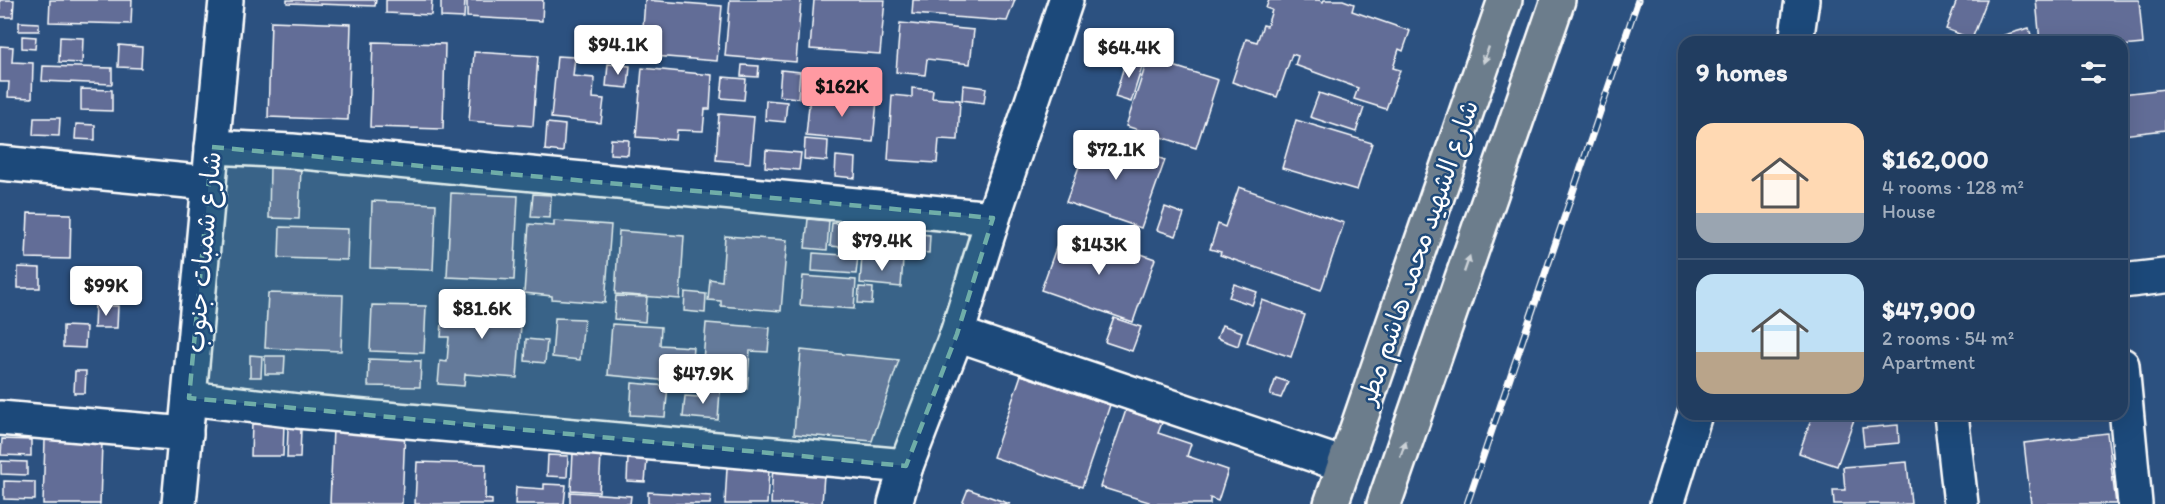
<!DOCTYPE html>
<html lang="en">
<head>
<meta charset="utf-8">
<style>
  :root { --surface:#213d60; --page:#294466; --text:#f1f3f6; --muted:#a2aebd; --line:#3e5675; --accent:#ff9aa2 }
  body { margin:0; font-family:Itim,"Playpen Sans Arabic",sans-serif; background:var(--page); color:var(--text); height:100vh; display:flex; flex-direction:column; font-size:22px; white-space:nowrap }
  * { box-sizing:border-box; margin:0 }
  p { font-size:20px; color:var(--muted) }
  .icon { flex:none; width:33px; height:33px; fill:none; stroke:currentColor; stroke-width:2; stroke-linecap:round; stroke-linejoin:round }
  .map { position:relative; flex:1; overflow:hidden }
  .panel { position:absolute; left:1678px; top:36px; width:450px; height:384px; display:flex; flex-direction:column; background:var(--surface); border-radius:18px; box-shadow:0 6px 24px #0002,0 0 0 2px var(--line) }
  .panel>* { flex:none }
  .price { position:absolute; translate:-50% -51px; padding:0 14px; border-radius:6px; background:#fff; color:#222; font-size:20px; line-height:39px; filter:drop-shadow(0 2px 3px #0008) }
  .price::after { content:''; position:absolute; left:50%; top:36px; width:18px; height:14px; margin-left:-9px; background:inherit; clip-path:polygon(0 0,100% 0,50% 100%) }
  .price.selected { background:var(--accent); color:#111 }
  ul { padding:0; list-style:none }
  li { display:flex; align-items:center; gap:18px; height:150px; padding:0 18px }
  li+li { border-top:2px solid var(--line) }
  li span { display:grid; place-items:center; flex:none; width:168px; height:120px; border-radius:18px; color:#555 }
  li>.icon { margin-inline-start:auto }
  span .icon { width:72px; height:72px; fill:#fffc; stroke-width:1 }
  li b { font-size:26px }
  h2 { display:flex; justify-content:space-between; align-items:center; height:72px; padding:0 18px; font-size:26px }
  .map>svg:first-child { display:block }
  .building { fill:#626d97; stroke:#fff; stroke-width:1.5 }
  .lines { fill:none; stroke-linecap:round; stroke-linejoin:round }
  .street-casing { stroke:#fff; stroke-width:38 }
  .secondary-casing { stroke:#fff; stroke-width:38 }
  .primary-casing { stroke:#fff; stroke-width:38 }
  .street { stroke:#1f4a7a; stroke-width:33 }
  .secondary { stroke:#1f4a7a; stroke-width:33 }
  .primary { stroke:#6c7d8c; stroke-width:33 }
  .rail-casing { stroke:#fff; stroke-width:7 }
  .rail { stroke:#1f4a7a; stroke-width:4.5; stroke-dasharray:14; stroke-linecap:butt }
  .oneway { fill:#ccd2d7 }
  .marked { fill:#6fada8; fill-opacity:0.2; stroke:#6fada8; stroke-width:4.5; stroke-dasharray:12 8; stroke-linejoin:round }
  .labels { text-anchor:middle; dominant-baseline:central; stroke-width:5; stroke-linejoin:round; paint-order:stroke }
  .street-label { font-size:26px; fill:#fff; stroke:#1f4a7a }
</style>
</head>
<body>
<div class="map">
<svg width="2165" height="504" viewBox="0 0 2165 504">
  <rect width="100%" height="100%" fill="#2c5180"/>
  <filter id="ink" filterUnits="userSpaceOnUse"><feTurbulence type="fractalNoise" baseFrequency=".0167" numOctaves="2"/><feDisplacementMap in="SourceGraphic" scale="12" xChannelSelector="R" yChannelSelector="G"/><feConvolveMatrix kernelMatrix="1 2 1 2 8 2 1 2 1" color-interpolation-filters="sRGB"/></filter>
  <g filter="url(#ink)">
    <g class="building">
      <path d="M0,0H14L13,17H0Z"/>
      <path d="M50,0H132L131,24L49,22Z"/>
      <path d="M287,0H376L375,6L287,3Z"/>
      <path d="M386,0H432L431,15L386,13Z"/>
      <path d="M441,0H465L464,18L441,17Z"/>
      <path d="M467,0H543L542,21L467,17Z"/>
      <path d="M645,0L722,6L717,61L641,55Z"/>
      <path d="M730,0H801L796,62L725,56Z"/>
      <path d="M814,0H885L880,54L810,49Z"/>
      <path d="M913,0H1015L1007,21L912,14Z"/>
      <path d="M1269,0H1319L1323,2L1324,0H1343L1354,4L1352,11L1410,31L1403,51L1399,49L1393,68L1400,70L1386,109L1354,99L1358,88L1295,65L1298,56L1292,54L1277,97L1232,82L1246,39L1257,42L1263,25L1267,26L1272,10L1266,8Z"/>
      <path d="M1957,0H1987L1972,39L1946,29Z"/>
      <path d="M2036,0H2139L2143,44L2122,46V42H2040Z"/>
      <path d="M271,21L351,24L348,120L268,117Z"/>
      <path d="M19,22L39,23V31H19Z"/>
      <path d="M900,23L974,30L970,64L927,59L925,75L896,72Z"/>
      <path d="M2029,28L2033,42H2006L2004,35Z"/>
      <path d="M22,36L36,37L35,49L22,48Z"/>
      <path d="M60,37L83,38L82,63L59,62Z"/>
      <path d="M373,42L445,44L443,129L370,127Z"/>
      <path d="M119,45L142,47L141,68L118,67Z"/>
      <path d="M0,46L13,47L12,62L33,63L32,98L8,97L9,82H0Z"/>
      <path d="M474,52L538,56L533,126L469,121Z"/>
      <path d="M557,56L575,57L573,76L594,78L593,98L604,99L601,123L551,118Z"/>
      <path d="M1127,56L1144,61L1131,102L1115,97Z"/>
      <path d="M1148,58L1218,80L1196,148L1126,126Z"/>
      <path d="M608,64L630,66L628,88L606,86Z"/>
      <path d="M742,65L759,66L758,77L741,76Z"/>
      <path d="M43,66L112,68V84L42,81Z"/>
      <path d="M642,68L712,75L710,109H705L703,131L677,130L676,140L636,137Z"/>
      <path d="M807,69L829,71L828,91L805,89Z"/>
      <path d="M781,70L800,72L798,98L779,96Z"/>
      <path d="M723,77L746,79L744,100L721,98Z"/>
      <path d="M963,85L986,88L984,103L962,100Z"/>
      <path d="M912,88L933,90L932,98L960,100L958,140L939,139L937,163L888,160L892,95L912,97Z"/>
      <path d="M81,89L112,90V111L81,110Z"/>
      <path d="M2165,89V130L2122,135V94Z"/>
      <path d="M1319,93L1364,108L1356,132L1310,117Z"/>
      <path d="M810,95L877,100L873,142L806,136Z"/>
      <path d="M766,100L787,102L785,122L765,120Z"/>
      <path d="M719,114L754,117L750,163L716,160Z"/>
      <path d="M34,118H60L59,136L33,135Z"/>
      <path d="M1296,120L1372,143L1357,190L1282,168Z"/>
      <path d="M547,123L565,125L563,152L545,150Z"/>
      <path d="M76,124L95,125V140L75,139Z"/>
      <path d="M1091,134L1165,160L1141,228L1066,202Z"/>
      <path d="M611,139L629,140L628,155L610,154Z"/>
      <path d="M805,139L828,141L827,161L804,159Z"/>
      <path d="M766,150L801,153L799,170L765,167Z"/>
      <path d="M836,156L856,158L855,178L835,176Z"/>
      <path d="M270,166L301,167L299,219L269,218Z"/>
      <path d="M1239,187L1344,223L1321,290L1220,255L1221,252L1210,249L1218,224L1225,227Z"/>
      <path d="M451,193L518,196L514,280L447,277Z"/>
      <path d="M533,194L551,195L550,218L531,217Z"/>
      <path d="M372,201L436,204L433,270L370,268Z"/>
      <path d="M1165,207L1184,214L1176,236L1157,230Z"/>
      <path d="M28,213L71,214L70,259L26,258Z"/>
      <path d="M808,219L829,221L827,250L805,248Z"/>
      <path d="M554,221L611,225L605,303L552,299V296L524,293L529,224L554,226Z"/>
      <path d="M832,223L865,226L864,249L830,246Z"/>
      <path d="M280,227L348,229L347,260L279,258Z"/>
      <path d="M619,231L684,236L680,299L615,294Z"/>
      <path d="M900,232L930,235L929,253L898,250Z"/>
      <path d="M725,236L787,240L781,311L721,306V301L708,300L710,279L722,281Z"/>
      <path d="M1060,237L1075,242L1077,237L1094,243L1096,238L1155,259L1133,322L1041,290Z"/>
      <path d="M813,253L858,256L856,274L812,271Z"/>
      <path d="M862,256L903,260L901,287L860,283Z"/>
      <path d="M18,267L40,268V288H18Z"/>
      <path d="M803,276L856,280L854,309L800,305Z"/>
      <path d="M1234,284L1257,292L1252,305L1229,297Z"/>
      <path d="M859,287L873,288L872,304L858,303Z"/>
      <path d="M685,292L706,294L705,313L684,311Z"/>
      <path d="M268,293L343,295L341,351L265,348Z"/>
      <path d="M486,296L523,299L517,378L465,374L464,386L438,384L440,361L447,362L449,337H441L443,307L451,308V303L485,305Z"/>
      <path d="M616,296L647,297L645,322L614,319Z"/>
      <path d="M1262,300L1305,315L1291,357L1247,342Z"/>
      <path d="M95,305L118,306L117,328H94Z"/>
      <path d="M372,305L426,306L424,353L370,351Z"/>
      <path d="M555,318L584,319L580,360L552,357Z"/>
      <path d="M1114,318L1141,327L1132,351L1105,342Z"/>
      <path d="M706,323L770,328L768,352L750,351L747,389L701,386Z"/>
      <path d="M612,324L661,327L660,345L693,347L690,383L608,375Z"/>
      <path d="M1222,325L1242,332L1238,346L1217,338Z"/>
      <path d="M63,326L86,327L85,348L63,347Z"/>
      <path d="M526,339L547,341L545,363L525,361Z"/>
      <path d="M801,350L899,360L872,441L794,434Z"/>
      <path d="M250,355L262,356L261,377H250Z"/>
      <path d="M265,356H285L284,374H265Z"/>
      <path d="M369,359L421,361L420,387L368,386Z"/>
      <path d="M75,371H86L85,393H74Z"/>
      <path d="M1021,375L1110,405L1082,487L993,457Z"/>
      <path d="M1276,378L1288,382L1281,398L1270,395Z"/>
      <path d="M632,383L668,386L665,417L630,415Z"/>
      <path d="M700,389L720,391L718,420L683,417L685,396L699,397Z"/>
      <path d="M1126,410L1162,423L1158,433L1191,444L1187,456L1228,470L1218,501L1210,498V504H1149V502L1100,487Z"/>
      <path d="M1813,414H1856L1837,466L1799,453Z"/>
      <path d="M252,422L284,423L283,456H251Z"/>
      <path d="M1898,425L1899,443L1864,446L1862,428Z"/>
      <path d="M288,428L301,429L300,458H287Z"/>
      <path d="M333,428L405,430L402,504H330Z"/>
      <path d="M2107,433L2116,504H2031L2024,443Z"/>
      <path d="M2,439L31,440V456L1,455Z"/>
      <path d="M45,440L102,442L100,504H43Z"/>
      <path d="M573,453L601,455L599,492L571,490Z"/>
      <path d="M548,455L568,456L567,477L547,476Z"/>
      <path d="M628,458L647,460L645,482L627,481Z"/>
      <path d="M1,461L27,462V475L1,474Z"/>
      <path d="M417,462L486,464L485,499L492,500V504H415Z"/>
      <path d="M1907,462L1911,504H1834L1833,490H1845L1843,467Z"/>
      <path d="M773,463L824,474L822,504H771Z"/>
      <path d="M727,468L769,470L767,504H725Z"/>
      <path d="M4,481L35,482V500L4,499Z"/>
      <path d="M544,484L566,485L564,504H515L516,487L544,489Z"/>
      <path d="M968,489L1010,504H962Z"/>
      <path d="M570,492L631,496L630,504H570Z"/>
      <path d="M648,492L711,496L710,504H648Z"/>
    </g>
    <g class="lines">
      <defs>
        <g id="street">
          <path d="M1796,42L1802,0"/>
          <path d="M212,147L292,151L993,218"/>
          <path d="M0,163L209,183"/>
          <path d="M2122,281L2165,276"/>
          <path d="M957,334L1344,465"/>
          <path d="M2122,365L2135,504"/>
          <path d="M189,398L298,411L906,466"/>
          <path d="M1951,414L1961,504"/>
          <path d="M0,418L186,434"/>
          <path d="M895,504L906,466L957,334L993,218L1066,0"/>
          <path d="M1667,504L1695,414"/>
        </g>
        <path id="secondary" d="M179,504L226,0"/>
        <g id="primary">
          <path d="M1331,504L1505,0"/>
          <path d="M1384,504L1558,0"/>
        </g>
      </defs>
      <use href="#street" class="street-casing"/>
      <use href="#secondary" class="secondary-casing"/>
      <use href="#primary" class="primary-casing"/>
      <use href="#street" class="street"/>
      <use href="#secondary" class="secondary"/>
      <use href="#primary" class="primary"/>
      <defs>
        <path id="rail" d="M1467,504L1638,0"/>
      </defs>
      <use href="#rail" class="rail-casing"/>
      <use href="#rail" class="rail"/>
    </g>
    <defs><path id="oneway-solid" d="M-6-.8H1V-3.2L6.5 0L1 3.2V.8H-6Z" transform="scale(1.5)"/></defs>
    <g class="oneway">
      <use href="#oneway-solid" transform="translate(1486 55) rotate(109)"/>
      <use href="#oneway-solid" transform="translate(1467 264) rotate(-71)"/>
      <use href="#oneway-solid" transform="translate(1403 449) rotate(-71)"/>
    </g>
  </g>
  <path class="marked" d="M212,147L993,218L957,334L906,466L189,398Z"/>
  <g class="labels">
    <g class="street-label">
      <text transform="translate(203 252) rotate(-85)">شارع شمبات جنوب</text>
      <text transform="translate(1418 252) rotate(-71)">شارع الشهيد محمد هاشم مطر</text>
    </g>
  </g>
</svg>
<b class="price" style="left:618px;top:76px">$94.1K</b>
<b class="price" style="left:1129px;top:79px">$64.4K</b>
<b class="price selected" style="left:842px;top:118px">$162K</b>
<b class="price" style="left:1116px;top:181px">$72.1K</b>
<b class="price" style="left:882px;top:272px">$79.4K</b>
<b class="price" style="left:1099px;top:276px">$143K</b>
<b class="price" style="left:106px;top:317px">$99K</b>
<b class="price" style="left:482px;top:340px">$81.6K</b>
<b class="price" style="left:703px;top:405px">$47.9K</b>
<section class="panel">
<h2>9 homes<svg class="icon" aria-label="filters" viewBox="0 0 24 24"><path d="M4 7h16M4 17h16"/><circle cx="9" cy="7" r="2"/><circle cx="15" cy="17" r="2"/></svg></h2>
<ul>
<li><span style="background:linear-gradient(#ffd9b3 75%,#9aa5b1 0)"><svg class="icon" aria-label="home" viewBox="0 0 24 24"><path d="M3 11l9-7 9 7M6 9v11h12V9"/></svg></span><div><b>$162,000</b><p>4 rooms · 128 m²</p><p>House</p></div></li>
<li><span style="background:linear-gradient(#bfe0f5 65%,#b9a48a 0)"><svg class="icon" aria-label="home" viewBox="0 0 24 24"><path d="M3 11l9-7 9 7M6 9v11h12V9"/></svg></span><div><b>$47,900</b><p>2 rooms · 54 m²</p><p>Apartment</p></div></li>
</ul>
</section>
</div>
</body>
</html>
